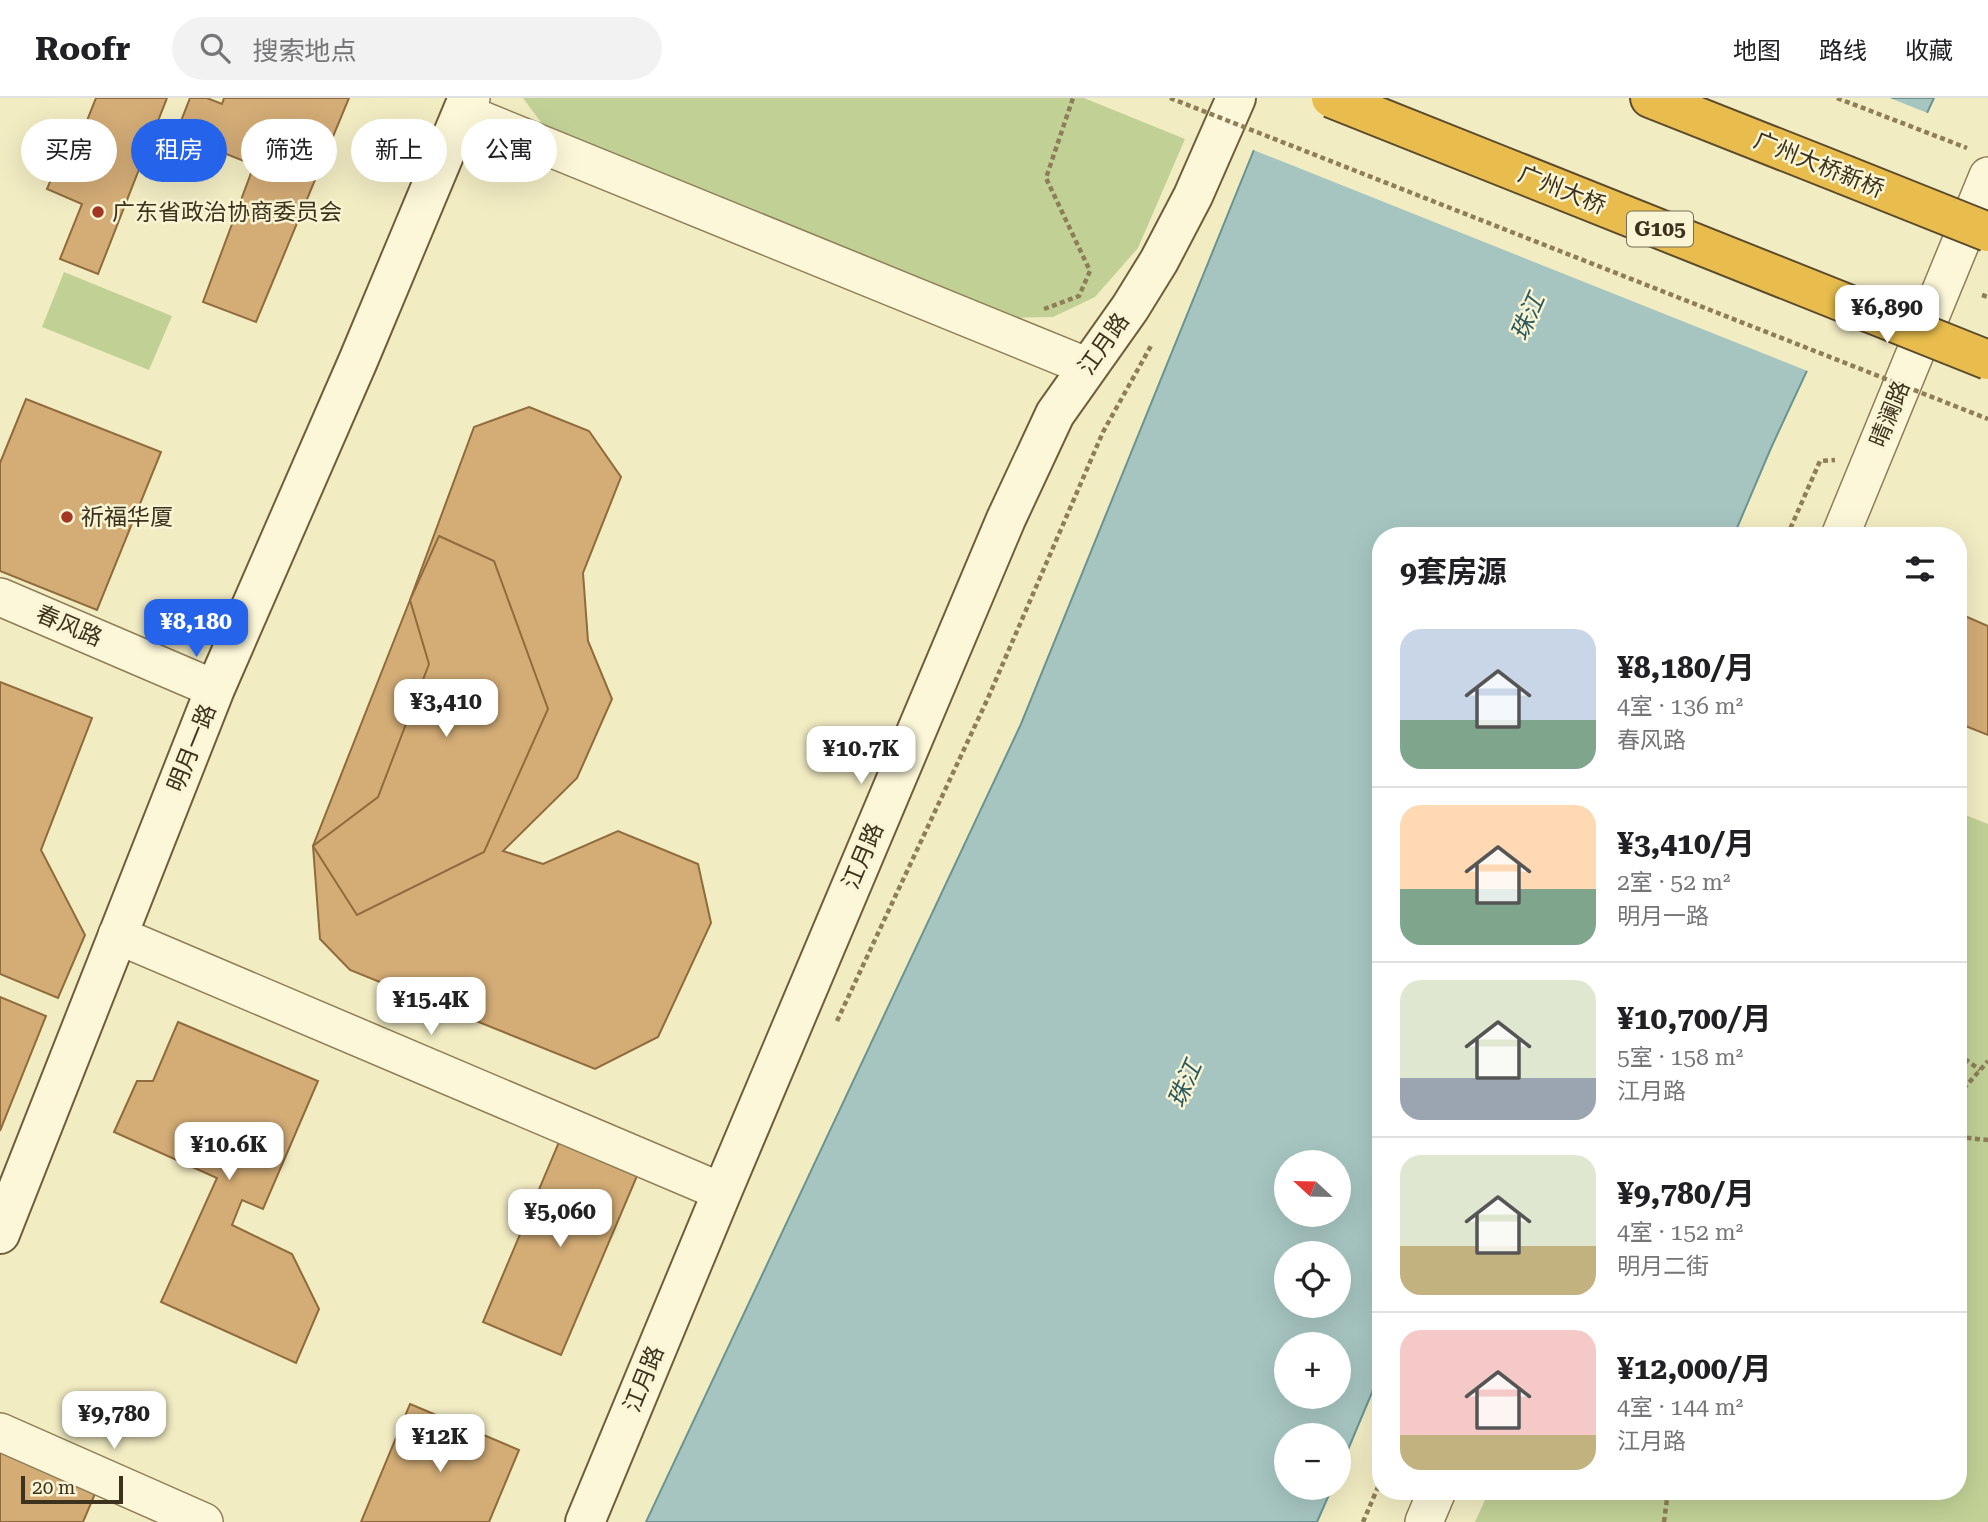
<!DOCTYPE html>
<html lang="zh">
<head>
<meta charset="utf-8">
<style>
  :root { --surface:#fff; --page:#f2f2f2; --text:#202124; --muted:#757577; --line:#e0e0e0; --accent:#2563eb }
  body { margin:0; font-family:"Roboto Serif","Noto Sans SC",serif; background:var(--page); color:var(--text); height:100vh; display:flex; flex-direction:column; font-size:26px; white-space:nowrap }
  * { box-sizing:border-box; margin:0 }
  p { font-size:23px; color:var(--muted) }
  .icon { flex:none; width:38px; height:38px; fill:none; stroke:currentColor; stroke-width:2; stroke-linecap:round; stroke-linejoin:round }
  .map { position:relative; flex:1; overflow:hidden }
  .side { position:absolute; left:1372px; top:429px; width:595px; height:973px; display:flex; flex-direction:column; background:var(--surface); border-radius:28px; box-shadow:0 7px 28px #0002 }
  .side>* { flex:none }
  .guide { position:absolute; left:21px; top:21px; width:665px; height:63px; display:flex; gap:14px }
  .needle { width:46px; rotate:292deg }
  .controls { position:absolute; left:1274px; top:1052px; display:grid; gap:14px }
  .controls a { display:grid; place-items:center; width:77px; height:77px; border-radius:50%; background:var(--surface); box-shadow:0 7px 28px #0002; font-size:35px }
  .scale { position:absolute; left:21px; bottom:18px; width:102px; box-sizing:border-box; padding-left:7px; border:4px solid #3d321d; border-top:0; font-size:19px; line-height:24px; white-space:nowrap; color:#3d321d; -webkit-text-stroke:5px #f9f4d4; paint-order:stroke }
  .price { position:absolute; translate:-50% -60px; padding:0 16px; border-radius:14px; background:#fff; color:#222; font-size:23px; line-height:46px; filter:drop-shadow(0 2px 4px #0008) }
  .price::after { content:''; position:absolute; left:50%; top:42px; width:21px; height:16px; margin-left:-10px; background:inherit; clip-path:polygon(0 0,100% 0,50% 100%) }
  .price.on { background:var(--accent); color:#fff }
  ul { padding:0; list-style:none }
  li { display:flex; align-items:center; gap:21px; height:175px; padding:0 28px }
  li+li { border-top:2px solid var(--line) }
  li span { display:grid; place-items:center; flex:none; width:196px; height:140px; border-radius:21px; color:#555 }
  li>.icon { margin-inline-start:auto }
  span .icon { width:84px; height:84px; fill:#fffc; stroke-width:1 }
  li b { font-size:30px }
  h2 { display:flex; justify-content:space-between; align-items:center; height:84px; padding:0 28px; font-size:30px }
  .pill { padding:0 24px; border-radius:32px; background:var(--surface); box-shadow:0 7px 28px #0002; font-size:24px; line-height:63px }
  .pill.on { background:var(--accent); color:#fff }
  header { display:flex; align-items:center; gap:42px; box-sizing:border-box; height:98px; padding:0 35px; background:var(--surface); border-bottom:2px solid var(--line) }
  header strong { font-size:33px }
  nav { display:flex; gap:38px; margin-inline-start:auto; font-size:24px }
  .search { width:490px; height:63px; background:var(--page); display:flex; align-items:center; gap:18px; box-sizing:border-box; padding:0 24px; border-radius:38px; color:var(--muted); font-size:26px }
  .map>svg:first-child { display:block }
  .green { fill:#c1d196 }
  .water { fill:#a6c5c1; stroke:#6b9491; stroke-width:2; fill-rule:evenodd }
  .pier { fill:#f2ecc3 }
  .building { fill:#d3ac76; stroke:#906b3c; stroke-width:2 }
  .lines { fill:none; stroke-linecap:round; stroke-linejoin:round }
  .street-casing { stroke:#8e7e58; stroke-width:40 }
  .secondary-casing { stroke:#705e3b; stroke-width:42 }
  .highway-casing { stroke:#5c4a2d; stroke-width:42 }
  .path { stroke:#8e7e58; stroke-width:4.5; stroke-dasharray:5 3.5; stroke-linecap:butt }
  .street { stroke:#fcf7d8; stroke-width:37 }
  .secondary { stroke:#fcf7d8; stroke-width:38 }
  .highway { stroke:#e8bd4d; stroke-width:38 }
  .highway-bridge-casing { stroke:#5c4a2d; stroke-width:42; stroke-linecap:butt }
  .path-bridge { stroke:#8e7e58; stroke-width:4.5; stroke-dasharray:5 3.5; stroke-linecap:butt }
  .highway-bridge { stroke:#e8bd4d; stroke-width:38 }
  .poi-dot { fill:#a33723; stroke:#f9f4d4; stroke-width:2.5 }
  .labels { text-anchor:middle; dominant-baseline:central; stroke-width:5; stroke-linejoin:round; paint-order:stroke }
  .shield { fill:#f9f4d4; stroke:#756c54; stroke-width:2 }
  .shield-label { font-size:21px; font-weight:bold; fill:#3d321d }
  .street-label { font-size:23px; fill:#3d321d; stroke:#f9f4d4 }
  .poi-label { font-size:23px; fill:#3d321d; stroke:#f9f4d4; text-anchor:start }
  .water-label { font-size:24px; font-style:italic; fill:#2b595e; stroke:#f9f4d4 }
</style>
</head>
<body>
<header>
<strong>Roofr</strong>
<div class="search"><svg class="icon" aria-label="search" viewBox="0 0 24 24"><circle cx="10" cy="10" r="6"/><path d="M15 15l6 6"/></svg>搜索地点</div>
<nav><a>地图</a><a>路线</a><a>收藏</a></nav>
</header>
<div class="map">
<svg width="1988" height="1424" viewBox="0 0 1988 1424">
  <rect width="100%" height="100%" fill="#f2ecc3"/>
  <g class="green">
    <path d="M523,0H1084L1185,41L1138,150L1095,199L1053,219L1001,220L557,46Z"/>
    <path d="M64,174L172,218L149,272L42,229Z"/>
    <path d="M1958,714L1988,726V1424H1475L1489,1393H1958Z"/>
  </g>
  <path class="water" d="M1275,0H1934L1771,350L1734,437L1381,438V1273L1339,1373V1337H1286V1390H1332L1317,1424H646L1021,626ZM1286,1064H1339V1116H1286ZM1286,1155H1339V1208H1286ZM1286,1246H1339V1298H1286Z"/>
  <path class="pier" d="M1271,0H1890L1930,16L1810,274L1251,51Z"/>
  <g class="building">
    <path d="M96,0H167L98,176L60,161L82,106L47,91L70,36L80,40Z"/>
    <path d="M190,0H207L222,6L224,0H349L256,224L203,204L254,67L176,36Z"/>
    <path d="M26,301L161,354L97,512L0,473V365Z"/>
    <path d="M529,309L589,333L621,379L583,475L588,543L612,601L577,680L503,753L543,766L618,733L698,766L711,825L658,939L595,971L350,872L320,841L313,748L410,502L474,329Z"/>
    <path d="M439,438L494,463L548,611L484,754L357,817L313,748L378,699L429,566L410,502Z"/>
    <path d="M1958,515L1988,528V637L1958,625Z"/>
    <path d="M0,584L92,620L41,752L85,837L58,900L0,876Z"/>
    <path d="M0,899L46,918L0,1033Z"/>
    <path d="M178,924L318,983L263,1111L242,1102L232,1127L292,1156L319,1211L296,1265L161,1204L217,1080L114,1034L137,983H153Z"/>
    <path d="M559,1044L637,1078L561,1257L483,1224Z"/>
    <path d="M410,1306L519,1352L489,1424H361Z"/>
    <path d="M0,1342L100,1384L83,1424H0Z"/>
  </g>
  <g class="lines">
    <defs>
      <g id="street">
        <path d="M471,0L462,14L1088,269"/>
        <path d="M1840,438L1988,78"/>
        <path d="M0,499L215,591"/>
        <path d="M117,837L722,1094"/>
        <path d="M0,1334L204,1424"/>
        <path d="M1424,1424L1437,1393"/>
      </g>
      <g id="secondary">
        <path d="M0,1136L215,591L358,263L468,0"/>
        <path d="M585,1424L722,1094L1006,421L1055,316L1130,210L1159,163L1193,98L1236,0"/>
      </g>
      <path id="highway" d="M1650,0L1845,77"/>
    </defs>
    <use href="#street" class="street-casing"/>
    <use href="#secondary" class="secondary-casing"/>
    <use href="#highway" class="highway-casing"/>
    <g class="path">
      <path d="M1837,0L1967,50"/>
      <path d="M1982,197L1988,199"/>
      <path d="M1044,211L1079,198L1090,173L1046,80L1073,0"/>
      <path d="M1787,438L1820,363L1835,362"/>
      <path d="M837,923L988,600L1103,334L1152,246"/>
      <path d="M1958,956L1980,972"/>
      <path d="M1958,997L1988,963"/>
      <path d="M1958,1039L1988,1042"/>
      <path d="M1363,1424L1381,1382"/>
      <path d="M1664,1424L1668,1393"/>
    </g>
    <use href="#street" class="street"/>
    <use href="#secondary" class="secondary"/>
    <use href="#highway" class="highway"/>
    <defs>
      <g id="highway-bridge">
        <path d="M1331,0L1988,262"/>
        <path d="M1845,77L1988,134"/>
      </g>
    </defs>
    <use href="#highway-bridge" class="highway-bridge-casing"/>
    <path class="path-bridge" d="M1170,0L1988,321"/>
    <use href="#highway-bridge" class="highway-bridge"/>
  </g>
  <g class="poi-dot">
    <circle cx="98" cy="114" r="7"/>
    <circle cx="67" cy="419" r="7"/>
  </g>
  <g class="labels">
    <rect class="shield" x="1627" y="113.5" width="66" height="35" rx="5"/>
    <g class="shield-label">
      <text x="1660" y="131">G105</text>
    </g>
    <g class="street-label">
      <text transform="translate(1819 67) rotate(22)">广州大桥新桥</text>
      <text transform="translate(1562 92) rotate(22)">广州大桥</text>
      <text transform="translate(1104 246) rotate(-55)">江月路</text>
      <text transform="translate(1890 316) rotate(-68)">晴澜路</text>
      <text transform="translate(69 528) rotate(23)">春风路</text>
      <text transform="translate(192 650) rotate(-68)">明月一路</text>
      <text transform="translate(863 758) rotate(-67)">江月路</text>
      <text transform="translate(644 1281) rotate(-68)">江月路</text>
    </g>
    <g class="poi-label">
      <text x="112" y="114">广东省政治协商委员会</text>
      <text x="81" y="419">祈福华厦</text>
    </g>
    <g class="water-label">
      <text transform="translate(1528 219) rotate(-66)">珠江</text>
      <text transform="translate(1185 986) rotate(-66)">珠江</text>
    </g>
  </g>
</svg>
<div class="controls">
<a><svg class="needle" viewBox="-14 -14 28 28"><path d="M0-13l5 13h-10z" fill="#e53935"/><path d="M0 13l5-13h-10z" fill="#757577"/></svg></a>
<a><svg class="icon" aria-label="locate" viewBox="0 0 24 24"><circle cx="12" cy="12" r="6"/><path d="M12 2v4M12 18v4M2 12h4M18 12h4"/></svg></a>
<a>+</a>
<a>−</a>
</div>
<div class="scale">20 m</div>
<b class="price" style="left:1887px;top:247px">¥6,890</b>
<b class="price on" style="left:196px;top:561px">¥8,180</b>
<b class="price" style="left:446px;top:641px">¥3,410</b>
<b class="price" style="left:861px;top:688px">¥10.7K</b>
<b class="price" style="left:431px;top:939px">¥15.4K</b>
<b class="price" style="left:229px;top:1084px">¥10.6K</b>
<b class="price" style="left:560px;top:1151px">¥5,060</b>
<b class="price" style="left:114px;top:1353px">¥9,780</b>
<b class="price" style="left:440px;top:1376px">¥12K</b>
<div class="guide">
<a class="pill">买房</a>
<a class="pill on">租房</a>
<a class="pill">筛选</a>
<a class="pill">新上</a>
<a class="pill">公寓</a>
</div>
<section class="side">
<h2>9套房源<svg class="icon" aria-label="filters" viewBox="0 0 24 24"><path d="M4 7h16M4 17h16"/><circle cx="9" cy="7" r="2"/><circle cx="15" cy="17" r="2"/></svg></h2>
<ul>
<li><span style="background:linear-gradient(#c9d6e8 65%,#7fa58c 0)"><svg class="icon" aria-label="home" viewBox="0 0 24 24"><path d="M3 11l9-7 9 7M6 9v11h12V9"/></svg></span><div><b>¥8,180/月</b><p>4室 · 136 m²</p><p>春风路</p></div></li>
<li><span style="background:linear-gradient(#ffd9b3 60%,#7fa58c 0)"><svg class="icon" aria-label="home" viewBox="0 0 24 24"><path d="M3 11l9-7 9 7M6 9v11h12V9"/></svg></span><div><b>¥3,410/月</b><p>2室 · 52 m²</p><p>明月一路</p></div></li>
<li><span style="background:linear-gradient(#dfe7d0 70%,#9aa5b1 0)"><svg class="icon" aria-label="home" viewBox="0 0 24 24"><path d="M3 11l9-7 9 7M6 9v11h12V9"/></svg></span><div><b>¥10,700/月</b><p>5室 · 158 m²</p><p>江月路</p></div></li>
<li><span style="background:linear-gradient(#dfe7d0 65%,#c2b280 0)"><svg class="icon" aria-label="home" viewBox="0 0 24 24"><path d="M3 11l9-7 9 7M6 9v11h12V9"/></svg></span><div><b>¥9,780/月</b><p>4室 · 152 m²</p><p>明月二街</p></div></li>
<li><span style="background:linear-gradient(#f6c9c9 75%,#c2b280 0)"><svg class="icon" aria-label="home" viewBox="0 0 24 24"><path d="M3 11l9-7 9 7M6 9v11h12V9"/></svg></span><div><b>¥12,000/月</b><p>4室 · 144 m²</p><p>江月路</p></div></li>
</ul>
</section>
</div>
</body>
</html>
